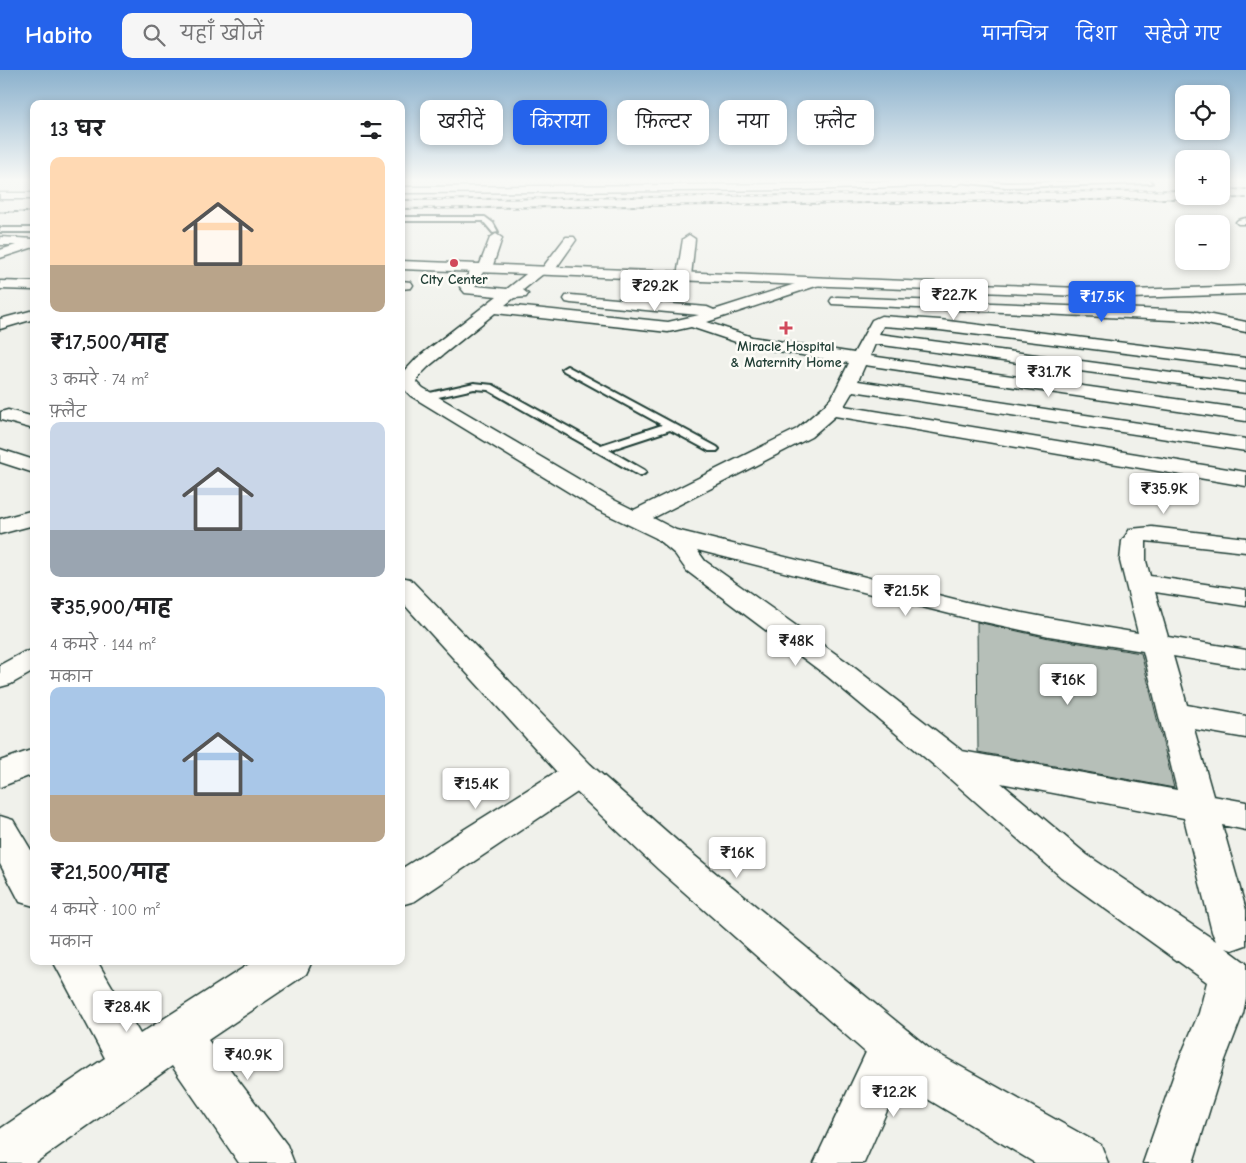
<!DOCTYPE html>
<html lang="hi">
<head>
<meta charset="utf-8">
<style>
  :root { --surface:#fff; --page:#f6f6f6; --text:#202124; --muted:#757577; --accent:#2563eb }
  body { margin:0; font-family:"Comic Neue","Playpen Sans Deva",sans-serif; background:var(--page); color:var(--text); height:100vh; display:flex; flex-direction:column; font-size:19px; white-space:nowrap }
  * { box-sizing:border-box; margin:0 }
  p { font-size:16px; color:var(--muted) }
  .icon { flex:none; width:28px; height:28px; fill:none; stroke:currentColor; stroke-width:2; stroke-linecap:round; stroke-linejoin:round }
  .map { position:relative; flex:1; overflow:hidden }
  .panel { position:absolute; left:30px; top:30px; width:375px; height:865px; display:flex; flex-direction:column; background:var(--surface); border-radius:10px; box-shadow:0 2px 8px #0003 }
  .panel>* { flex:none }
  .guide { position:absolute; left:420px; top:30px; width:475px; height:45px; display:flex; gap:10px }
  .tools { position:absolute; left:1175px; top:15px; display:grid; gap:10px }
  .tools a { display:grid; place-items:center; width:55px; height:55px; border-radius:10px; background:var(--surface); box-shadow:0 2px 8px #0003; font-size:25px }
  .price { position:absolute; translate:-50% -42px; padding:0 11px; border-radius:5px; background:#fff; color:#222; font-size:16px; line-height:32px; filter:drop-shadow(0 1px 2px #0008) }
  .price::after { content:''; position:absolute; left:50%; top:30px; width:15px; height:11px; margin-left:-8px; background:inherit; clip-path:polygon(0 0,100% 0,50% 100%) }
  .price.selected { background:var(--accent); color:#fff }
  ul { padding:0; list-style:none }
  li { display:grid; align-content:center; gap:10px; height:265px; padding:0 20px }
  li span { display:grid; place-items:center; height:155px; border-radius:10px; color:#555 }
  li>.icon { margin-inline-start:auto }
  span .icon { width:90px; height:90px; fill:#fffc; stroke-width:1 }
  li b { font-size:21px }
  h2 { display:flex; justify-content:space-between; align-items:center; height:60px; padding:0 20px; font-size:21px }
  .tag { padding:0 18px; border-radius:10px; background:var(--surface); box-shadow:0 2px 8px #0003; font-size:18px; line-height:45px }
  .tag.selected { background:var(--accent); color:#fff }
  header { display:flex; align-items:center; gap:30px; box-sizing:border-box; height:70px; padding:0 25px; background:var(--accent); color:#fff }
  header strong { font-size:24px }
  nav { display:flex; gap:28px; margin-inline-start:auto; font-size:18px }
  .search { width:350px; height:45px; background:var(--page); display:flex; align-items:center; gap:12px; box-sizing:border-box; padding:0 18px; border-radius:10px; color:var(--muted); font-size:19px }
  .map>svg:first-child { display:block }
  .building { fill:#b6bfb8; stroke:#1f3d34 }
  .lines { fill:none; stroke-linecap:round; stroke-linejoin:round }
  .service-casing { stroke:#1f3d34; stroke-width:4 }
  .minor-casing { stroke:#1f3d34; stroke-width:3 }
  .tertiary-casing { stroke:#1f3d34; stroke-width:3 }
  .service { fill:#fdfcf7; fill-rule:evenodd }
  .minor { fill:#fdfcf7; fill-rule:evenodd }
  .tertiary { fill:#fdfcf7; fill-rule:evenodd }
  .rail-casing { stroke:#1f3d34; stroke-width:2 }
  .rail { stroke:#fdfcf7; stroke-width:1; stroke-dasharray:4.5; stroke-linecap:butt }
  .poi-dot { fill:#d1495b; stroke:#fdfcf7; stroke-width:2 }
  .labels { text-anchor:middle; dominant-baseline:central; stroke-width:5; stroke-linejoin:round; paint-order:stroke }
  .far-poi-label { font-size:14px; font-weight:bold; fill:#1f3d34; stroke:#fdfcf7 }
</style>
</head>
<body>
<header>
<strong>Habito</strong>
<div class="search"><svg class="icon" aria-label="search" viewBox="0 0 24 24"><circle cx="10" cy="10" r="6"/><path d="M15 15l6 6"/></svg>यहाँ खोजें</div>
<nav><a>मानचित्र</a><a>दिशा</a><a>सहेजे गए</a></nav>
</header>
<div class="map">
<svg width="1246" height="1093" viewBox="0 0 1246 1093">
  <rect width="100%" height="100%" fill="#f0f1eb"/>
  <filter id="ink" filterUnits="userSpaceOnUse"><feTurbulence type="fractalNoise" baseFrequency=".02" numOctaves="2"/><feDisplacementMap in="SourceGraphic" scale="10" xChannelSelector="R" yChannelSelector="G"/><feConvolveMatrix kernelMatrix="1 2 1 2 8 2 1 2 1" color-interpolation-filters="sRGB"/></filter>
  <g filter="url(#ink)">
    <path class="building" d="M977,552L1049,568L1141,583L1174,718L978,682Z"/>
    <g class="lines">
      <defs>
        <g id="service">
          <path d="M1150,110L1152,113L1007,117L958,112L961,110L1007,113Z"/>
          <path d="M401,147H485L493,153L498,162L493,163L483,151H401Z"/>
          <rect x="0" y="158" width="34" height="4"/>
          <path d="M567,296L717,377L719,379L717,381H709L670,360L609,380L644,400L646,402L644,404L640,406L488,320L474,319L425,330L420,327L421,325L474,313L493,315L601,375L662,355L564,301L562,299Z"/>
        </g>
        <g id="minor">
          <path d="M969,109L957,115L801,120L401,123V117L801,114Z"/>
          <rect x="0" y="123" width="34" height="6"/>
          <path d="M1246,148V154H1238L1236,152L1238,150Z"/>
          <path d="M496,164L502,168L492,198L490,201L483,202L475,216L507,219L535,197H543L566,167H574L576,170L552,204H543L523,220L528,224L526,227L514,228L505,235L668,252L699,245L571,233L566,232L564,229L566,226L571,225L707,237L714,240L814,208L821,212L819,215L707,252L752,267L854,283L872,250L881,246L940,250L1246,288V298L940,260L883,256L879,264L1246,313V323L875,274L870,286L1246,339V351L865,295L858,311L1246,369V381L853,321L844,336L1246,402V416L835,346L811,367L653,448L676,460L966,532L1049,548L1138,563L1120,491L1122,471L1130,459L1152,457L1246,468V482L1146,471V491L1150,506L1246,520V536L1155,522L1168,567L1246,580V598L1173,586L1187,635L1246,646V668L1194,659L1213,726L1246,732V760L1222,755L1246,840V875L1232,880L1226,878L1246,893V928L1243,943L1225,990L1193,1093H1143L1179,990L1199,943L1207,912L1061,807L941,701L827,606L687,501L675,484L656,468L598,440L411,326L402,317V304L417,288L497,226L465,223L460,217L474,195L480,194L490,168ZM495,243L668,262L691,257L748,276L849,293L832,327L824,336L797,359L634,440L614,430L423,318L417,312L419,306L429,296ZM697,480L966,548L1049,566L1143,581L1177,720L962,681L847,592L705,491ZM1001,713L1184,748L1212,862L1216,871L1087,785Z"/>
          <path d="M689,165L695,169L691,206L684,210L677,206L683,169Z"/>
          <path d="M0,167L34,169V177L0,188V180L16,175H0Z"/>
          <path d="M0,211L34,212V220L0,219Z"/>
          <path d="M401,211L411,212L413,215L411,218L401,219Z"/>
          <path d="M837,227L1192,241L1246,252V262L1192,251L832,234L830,231L832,228Z"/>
          <path d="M8,340L34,347V359L1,350V342Z"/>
          <path d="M0,379L34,390V403L0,392Z"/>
          <path d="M34,580V601L11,614L0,617V595L24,582Z"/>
          <path d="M34,679V704L0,717V691Z"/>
          <path d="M579,691L591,695L596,704L591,713L415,831L401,835V799L567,695Z"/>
          <path d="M0,746L13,750L34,785V836L20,832L0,794Z"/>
          <path d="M53,891H97L140,964L254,891H312L306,904L208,970L287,1075L294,1093H239L172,996L35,1093H0V1059L105,988Z"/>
          <path d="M892,955L908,961L915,977L864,1093H814L876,961Z"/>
        </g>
        <g id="tertiary">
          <path d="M401,191L1131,220L1246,216V224L1131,228L401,199Z"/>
          <path d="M34,240V249L0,259V249Z"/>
          <path d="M34,440V455L0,464V449Z"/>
          <path d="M401,507L410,509L591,695L684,777L908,961L931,980L1101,1075L1108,1093H1035L899,1012L658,799L567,713L401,531Z"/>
        </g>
      </defs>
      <use href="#service" class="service-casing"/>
      <use href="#minor" class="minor-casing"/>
      <use href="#tertiary" class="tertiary-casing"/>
      <use href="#service" class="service"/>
      <use href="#minor" class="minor"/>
      <use href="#tertiary" class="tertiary"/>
      <defs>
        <g id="rail">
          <path d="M1221,120L1246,119"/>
          <path d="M401,130L1184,120"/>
          <path d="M401,139L1246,128"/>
          <path d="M0,142H34"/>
        </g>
      </defs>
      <use href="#rail" class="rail-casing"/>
      <use href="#rail" class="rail"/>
    </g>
  </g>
  <linearGradient id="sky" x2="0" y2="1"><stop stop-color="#8bb1cd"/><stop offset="0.42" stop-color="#f8f9f6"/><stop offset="1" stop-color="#f8f9f6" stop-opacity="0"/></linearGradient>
  <rect width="1246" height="262" fill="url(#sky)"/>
  <g class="poi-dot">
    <circle cx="454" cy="193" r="5"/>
    <path d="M783.5 250.5h5v5h5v5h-5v5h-5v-5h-5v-5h5z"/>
  </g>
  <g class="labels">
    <g class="far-poi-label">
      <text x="454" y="209">City Center</text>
      <text x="786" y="276">Miracle Hospital<tspan x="786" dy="16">&amp; Maternity Home</tspan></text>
    </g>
  </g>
</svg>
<div class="tools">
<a><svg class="icon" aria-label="locate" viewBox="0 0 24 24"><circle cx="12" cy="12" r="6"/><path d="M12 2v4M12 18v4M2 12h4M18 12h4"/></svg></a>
<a>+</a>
<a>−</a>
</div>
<b class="price" style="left:655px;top:242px">₹29.2K</b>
<b class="price" style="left:954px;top:251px">₹22.7K</b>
<b class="price selected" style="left:1102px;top:253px">₹17.5K</b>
<b class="price" style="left:1049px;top:328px">₹31.7K</b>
<b class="price" style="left:1164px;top:445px">₹35.9K</b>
<b class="price" style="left:906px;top:547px">₹21.5K</b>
<b class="price" style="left:796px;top:597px">₹48K</b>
<b class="price" style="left:1068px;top:636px">₹16K</b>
<b class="price" style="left:476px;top:740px">₹15.4K</b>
<b class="price" style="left:737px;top:809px">₹16K</b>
<b class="price" style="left:127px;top:963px">₹28.4K</b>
<b class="price" style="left:248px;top:1011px">₹40.9K</b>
<b class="price" style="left:894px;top:1048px">₹12.2K</b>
<div class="guide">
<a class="tag">खरीदें</a>
<a class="tag selected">किराया</a>
<a class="tag">फ़िल्टर</a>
<a class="tag">नया</a>
<a class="tag">फ़्लैट</a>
</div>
<section class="panel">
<h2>13 घर<svg class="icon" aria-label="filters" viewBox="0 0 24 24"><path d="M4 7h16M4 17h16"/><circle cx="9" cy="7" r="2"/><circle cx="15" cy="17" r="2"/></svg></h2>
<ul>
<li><span style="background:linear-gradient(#ffd9b3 70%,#b9a48a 0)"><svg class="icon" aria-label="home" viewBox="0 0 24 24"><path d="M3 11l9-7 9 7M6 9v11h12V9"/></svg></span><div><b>₹17,500/माह</b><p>3 कमरे · 74 m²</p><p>फ़्लैट</p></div></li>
<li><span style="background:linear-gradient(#c9d6e8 70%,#9aa5b1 0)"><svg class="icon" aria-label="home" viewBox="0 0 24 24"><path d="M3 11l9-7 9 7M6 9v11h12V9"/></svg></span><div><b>₹35,900/माह</b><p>4 कमरे · 144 m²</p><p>मकान</p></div></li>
<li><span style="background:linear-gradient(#a9c7e8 70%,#b9a48a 0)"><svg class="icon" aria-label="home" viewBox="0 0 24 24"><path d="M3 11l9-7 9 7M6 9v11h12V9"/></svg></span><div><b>₹21,500/माह</b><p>4 कमरे · 100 m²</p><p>मकान</p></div></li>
</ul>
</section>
</div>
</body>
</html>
